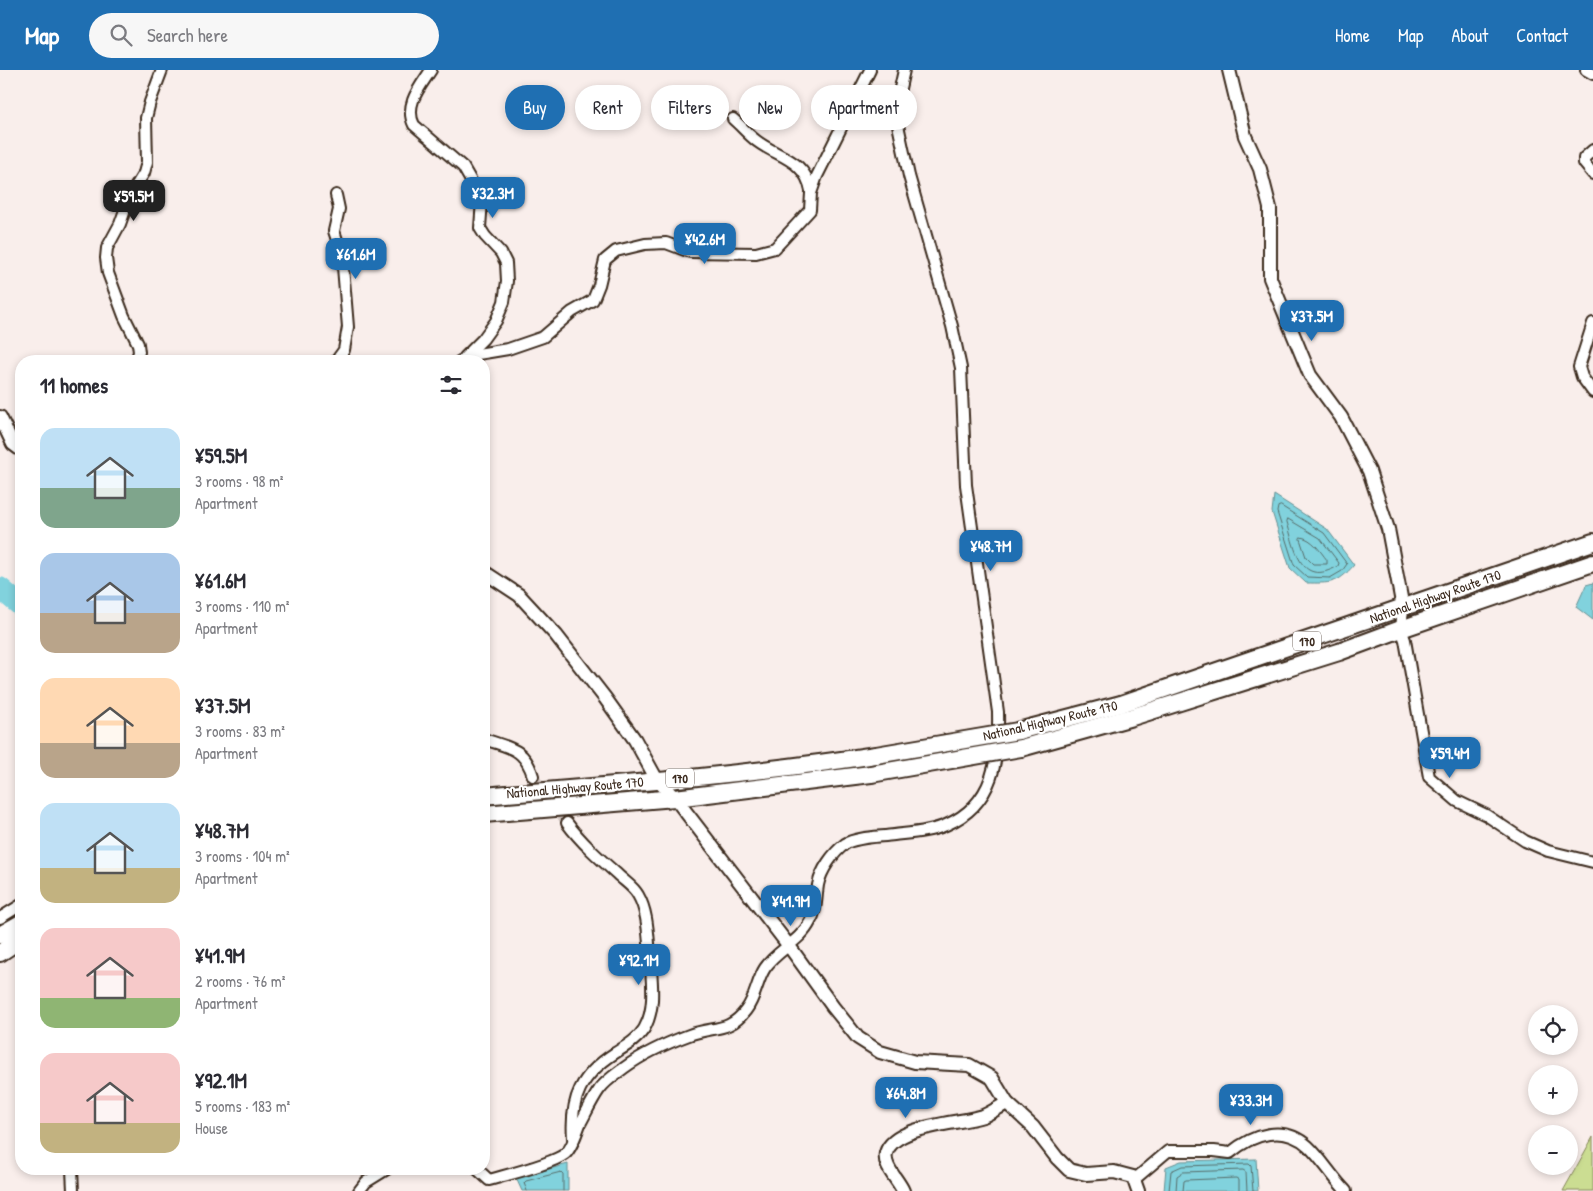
<!DOCTYPE html>
<html lang="en">
<head>
<meta charset="utf-8">
<style>
  :root { --surface:#fff; --page:#f7f7f7; --text:#2b2b33; --muted:#7c7c81; --accent:#1f6fb2 }
  body { margin:0; font-family:"Patrick Hand",sans-serif; background:var(--page); color:var(--text); height:100vh; display:flex; flex-direction:column; font-size:19px; white-space:nowrap }
  * { box-sizing:border-box; margin:0 }
  p { font-size:16px; color:var(--muted) }
  .icon { flex:none; width:28px; height:28px; fill:none; stroke:currentColor; stroke-width:2; stroke-linecap:round; stroke-linejoin:round }
  .map { position:relative; flex:1; overflow:hidden }
  .side { position:absolute; left:15px; top:285px; width:475px; height:820px; display:flex; flex-direction:column; background:var(--surface); border-radius:20px; box-shadow:0 2px 8px #0003 }
  .side>* { flex:none }
  .hud { position:absolute; left:505px; top:15px; width:475px; height:45px; display:flex; gap:10px }
  .fabs { position:absolute; left:1528px; top:935px; display:grid; gap:10px }
  .fabs a { display:grid; place-items:center; width:50px; height:50px; border-radius:50%; background:var(--surface); box-shadow:0 2px 8px #0003; font-size:25px }
  .price { position:absolute; translate:-50% -42px; padding:0 11px; border-radius:10px; background:var(--accent); color:#fff; font-size:16px; line-height:32px; filter:drop-shadow(0 1px 2px #0008) }
  .price::after { content:''; position:absolute; left:50%; top:30px; width:15px; height:11px; margin-left:-8px; background:inherit; clip-path:polygon(0 0,100% 0,50% 100%) }
  .price.active { background:#222; color:#fff }
  ul { padding:0; list-style:none }
  li { display:flex; align-items:center; gap:15px; height:125px; padding:0 25px }
  li span { display:grid; place-items:center; flex:none; width:140px; height:100px; border-radius:15px; color:#555 }
  li>.icon { margin-inline-start:auto }
  span .icon { width:60px; height:60px; fill:#fffc; stroke-width:1 }
  li b { font-size:21px }
  h2 { display:flex; justify-content:space-between; align-items:center; height:60px; padding:0 25px; font-size:21px }
  .tag { padding:0 18px; border-radius:22px; background:var(--surface); box-shadow:0 2px 8px #0003; font-size:18px; line-height:45px }
  .tag.active { background:var(--accent); color:#fff }
  header { display:flex; align-items:center; gap:30px; box-sizing:border-box; height:70px; padding:0 25px; background:var(--accent); color:#fff }
  header strong { font-size:24px }
  nav { display:flex; gap:28px; margin-inline-start:auto; font-size:18px }
  .search { width:350px; height:45px; background:var(--page); display:flex; align-items:center; gap:12px; box-sizing:border-box; padding:0 18px; border-radius:28px; color:var(--muted); font-size:19px }
  .map>svg:first-child { display:block }
  .green { fill:#cbdd92; stroke:#838458 }
  .water { fill:#81d2dd; stroke:#658f91 }
  .lines { fill:none; stroke-linecap:round; stroke-linejoin:round }
  .shore { stroke:#576d6a; stroke-width:1 }
  .river { stroke:#81d2dd; stroke-width:22 }
  .minor-tunnel { stroke:#d3c7c2; stroke-width:10; stroke-dasharray:10 5; stroke-linecap:butt }
  .minor-casing { stroke:#3b2a1e; stroke-width:14 }
  .tertiary-casing { stroke:#3b2a1e; stroke-width:16 }
  .trunk-casing { stroke:#3b2a1e; stroke-width:20 }
  .minor { stroke:#fff; stroke-width:10 }
  .tertiary { stroke:#fff; stroke-width:12 }
  .trunk { stroke:#fff; stroke-width:16 }
  .trunk-bridge-casing { stroke:#3b2a1e; stroke-width:20; stroke-linecap:butt }
  .trunk-bridge { stroke:#fff; stroke-width:16 }
  .labels { text-anchor:middle; dominant-baseline:central; stroke-width:4; stroke-linejoin:round; paint-order:stroke }
  .shield { fill:#fff; stroke:#766a62; stroke-width:1 }
  .shield-label { font-size:12px; font-weight:bold; fill:#3b2a1e }
  .street-label { font-size:14px; fill:#3b2a1e; stroke:#fff }
</style>
</head>
<body>
<header>
<strong>Map</strong>
<div class="search"><svg class="icon" aria-label="search" viewBox="0 0 24 24"><circle cx="10" cy="10" r="6"/><path d="M15 15l6 6"/></svg>Search here</div>
<nav><a>Home</a><a>Map</a><a>About</a><a>Contact</a></nav>
</header>
<div class="map">
<svg width="1593" height="1121" viewBox="0 0 1593 1121">
  <rect width="100%" height="100%" fill="#f9eeeb"/>
  <filter id="ink" filterUnits="userSpaceOnUse"><feTurbulence type="fractalNoise" baseFrequency=".02" numOctaves="2"/><feDisplacementMap in="SourceGraphic" scale="10" xChannelSelector="R" yChannelSelector="G"/><feConvolveMatrix kernelMatrix="1 2 1 2 8 2 1 2 1" color-interpolation-filters="sRGB"/></filter>
  <g filter="url(#ink)">
    <path class="green" d="M1593,1067V1121H1563Z"/>
    <g class="water">
      <path d="M1274,425L1327,459L1354,495C1337,515 1330,513 1306,513L1290,498L1272,442Z"/>
      <path d="M1593,513V550L1576,537L1586,515Z"/>
      <path d="M1256,1089L1258,1121H1164L1166,1097L1181,1091Z"/>
      <path d="M568,1094V1121H522L516,1108Z"/>
    </g>
    <g class="lines">
      <g class="shore">
        <path d="M1281,436L1324,463L1347,494L1342,501L1330,508L1307,507L1294,495L1277,442L1278,437Z"/>
        <path d="M1288,449L1320,468L1339,493L1338,496C1300,518 1295,479 1287,452Z"/>
        <path d="M1301,467C1313,469 1320,481 1327,490V494H1313L1306,487L1300,469Z"/>
        <path d="M527,1121L524,1113L526,1111L561,1102L563,1104V1121"/>
        <path d="M1169,1121L1171,1101L1182,1096L1249,1094L1251,1096L1253,1121"/>
        <path d="M1176,1121L1177,1106L1183,1102L1243,1100L1246,1102L1247,1121"/>
        <path d="M1183,1121L1184,1111L1186,1110L1236,1108L1239,1110V1121"/>
      </g>
      <path class="river" d="M0,518L21,536"/>
      <path class="minor-tunnel" d="M533,706L567,753"/>
      <defs>
        <g id="minor">
          <path d="M431,0C420,17 404,35 414,55L463,97L482,130L480,158L485,166L501,183L506,193L507,211L504,232L496,251L483,269L465,287"/>
          <path d="M1586,0L1593,4"/>
          <path d="M733,49C740,55 746,62 753,68C774,87 805,87 811,121"/>
          <path d="M1593,80L1584,88V93L1593,104"/>
          <path d="M336,125L339,139L334,161L342,185L348,257L344,280L336,291"/>
          <path d="M1593,253L1579,297L1582,307L1593,322"/>
          <path d="M136,291L139,282L138,274L124,246L108,203L106,188L107,178L120,154L130,126L144,103L147,92L146,48L150,32L162,0"/>
          <path d="M460,291L478,284L508,279L543,267L572,242L593,230L599,215L605,190L616,181L645,174L666,173L690,182L756,183L775,178L810,140L811,123L817,106L870,0"/>
          <path d="M1403,538L1401,559L1405,570L1429,707L1457,731L1486,745L1525,771L1548,781L1593,792"/>
          <path d="M484,669C509,678 524,677 533,706"/>
          <path d="M567,753C581,772 599,788 617,804C624,811 634,817 638,825C648,842 648,866 650,884C651,908 657,937 644,959C637,970 626,976 615,983C581,1005 570,1028 573,1068"/>
          <path d="M0,848L21,835"/>
          <path d="M72,1099L73,1121"/>
          <path d="M477,1099L489,1110C506,1105 552,1094 565,1084C571,1080 577,1062 580,1054C586,1043 592,1030 599,1020C604,1012 616,1004 624,998C643,984 667,973 689,965C713,956 729,963 746,940C756,927 757,910 765,898C777,880 800,872 810,852C817,841 816,827 818,815C821,800 833,783 845,774C856,767 880,767 894,765C911,763 930,762 946,755C995,734 999,688 998,642L966,415L961,298L952,256L909,106L895,41L904,0"/>
          <path d="M1133,1107L1135,1109L1168,1081H1214L1230,1083C1253,1064 1284,1054 1308,1076C1322,1089 1332,1107 1346,1121"/>
          <path d="M359,1121L366,1112L387,1099"/>
        </g>
        <g id="tertiary">
          <path d="M1229,0L1245,66L1260,99L1270,138V208L1310,305L1341,347L1369,401L1388,459L1403,538"/>
          <path d="M0,347L13,374L21,380"/>
          <path d="M484,502L519,525L556,565L605,628L635,670L657,710L675,728L789,876L833,937L858,968L880,982L915,992L969,995L992,1008L1007,1033L1033,1057L1057,1088L1069,1100L1086,1104L1114,1102L1133,1107L1138,1121"/>
          <path d="M903,1121C898,1109 883,1097 886,1083C894,1055 959,1054 983,1046C991,1043 999,1037 1007,1033"/>
        </g>
        <g id="trunk">
          <path d="M1018,661L1121,634L1593,472"/>
          <path d="M1021,678L1132,647L1339,582L1401,559L1593,493"/>
          <path d="M484,726C615,715 746,705 876,685"/>
          <path d="M484,744L675,728L871,704"/>
          <path d="M0,865L21,853"/>
          <path d="M0,883L21,869"/>
        </g>
      </defs>
      <use href="#minor" class="minor-casing"/>
      <use href="#tertiary" class="tertiary-casing"/>
      <use href="#trunk" class="trunk-casing"/>
      <use href="#minor" class="minor"/>
      <use href="#tertiary" class="tertiary"/>
      <use href="#trunk" class="trunk"/>
      <defs>
        <g id="trunk-bridge">
          <path d="M876,685L1018,661"/>
          <path d="M871,704L1021,678"/>
        </g>
      </defs>
      <use href="#trunk-bridge" class="trunk-bridge-casing"/>
      <use href="#trunk-bridge" class="trunk-bridge"/>
    </g>
  </g>
  <g class="labels">
    <g class="shield">
      <rect x="1293" y="561.5" width="28" height="19" rx="4"/>
      <rect x="666" y="698.5" width="28" height="19" rx="4"/>
    </g>
    <g class="shield-label">
      <text x="1307" y="571">170</text>
      <text x="680" y="708">170</text>
    </g>
    <g class="street-label">
      <text transform="translate(1435 526) rotate(-19)">National Highway Route 170</text>
      <text transform="translate(1050 650) rotate(-13)">National Highway Route 170</text>
      <text transform="translate(575 717) rotate(-5)">National Highway Route 170</text>
    </g>
  </g>
</svg>
<div class="fabs">
<a><svg class="icon" aria-label="locate" viewBox="0 0 24 24"><circle cx="12" cy="12" r="6"/><path d="M12 2v4M12 18v4M2 12h4M18 12h4"/></svg></a>
<a>+</a>
<a>−</a>
</div>
<b class="price" style="left:493px;top:149px">¥32.3M</b>
<b class="price active" style="left:134px;top:152px">¥59.5M</b>
<b class="price" style="left:705px;top:195px">¥42.6M</b>
<b class="price" style="left:356px;top:210px">¥61.6M</b>
<b class="price" style="left:1312px;top:272px">¥37.5M</b>
<b class="price" style="left:991px;top:502px">¥48.7M</b>
<b class="price" style="left:1450px;top:709px">¥59.4M</b>
<b class="price" style="left:791px;top:857px">¥41.9M</b>
<b class="price" style="left:639px;top:916px">¥92.1M</b>
<b class="price" style="left:906px;top:1049px">¥64.8M</b>
<b class="price" style="left:1251px;top:1056px">¥33.3M</b>
<div class="hud">
<a class="tag active">Buy</a>
<a class="tag">Rent</a>
<a class="tag">Filters</a>
<a class="tag">New</a>
<a class="tag">Apartment</a>
</div>
<section class="side">
<h2>11 homes<svg class="icon" aria-label="filters" viewBox="0 0 24 24"><path d="M4 7h16M4 17h16"/><circle cx="9" cy="7" r="2"/><circle cx="15" cy="17" r="2"/></svg></h2>
<ul>
<li><span style="background:linear-gradient(#bfe0f5 60%,#7fa58c 0)"><svg class="icon" aria-label="home" viewBox="0 0 24 24"><path d="M3 11l9-7 9 7M6 9v11h12V9"/></svg></span><div><b>¥59.5M</b><p>3 rooms · 98 m²</p><p>Apartment</p></div></li>
<li><span style="background:linear-gradient(#a9c7e8 60%,#b9a48a 0)"><svg class="icon" aria-label="home" viewBox="0 0 24 24"><path d="M3 11l9-7 9 7M6 9v11h12V9"/></svg></span><div><b>¥61.6M</b><p>3 rooms · 110 m²</p><p>Apartment</p></div></li>
<li><span style="background:linear-gradient(#ffd9b3 65%,#b9a48a 0)"><svg class="icon" aria-label="home" viewBox="0 0 24 24"><path d="M3 11l9-7 9 7M6 9v11h12V9"/></svg></span><div><b>¥37.5M</b><p>3 rooms · 83 m²</p><p>Apartment</p></div></li>
<li><span style="background:linear-gradient(#bfe0f5 65%,#c2b280 0)"><svg class="icon" aria-label="home" viewBox="0 0 24 24"><path d="M3 11l9-7 9 7M6 9v11h12V9"/></svg></span><div><b>¥48.7M</b><p>3 rooms · 104 m²</p><p>Apartment</p></div></li>
<li><span style="background:linear-gradient(#f6c9c9 70%,#8fb573 0)"><svg class="icon" aria-label="home" viewBox="0 0 24 24"><path d="M3 11l9-7 9 7M6 9v11h12V9"/></svg></span><div><b>¥41.9M</b><p>2 rooms · 76 m²</p><p>Apartment</p></div></li>
<li><span style="background:linear-gradient(#f6c9c9 70%,#c2b280 0)"><svg class="icon" aria-label="home" viewBox="0 0 24 24"><path d="M3 11l9-7 9 7M6 9v11h12V9"/></svg></span><div><b>¥92.1M</b><p>5 rooms · 183 m²</p><p>House</p></div></li>
</ul>
</section>
</div>
</body>
</html>
